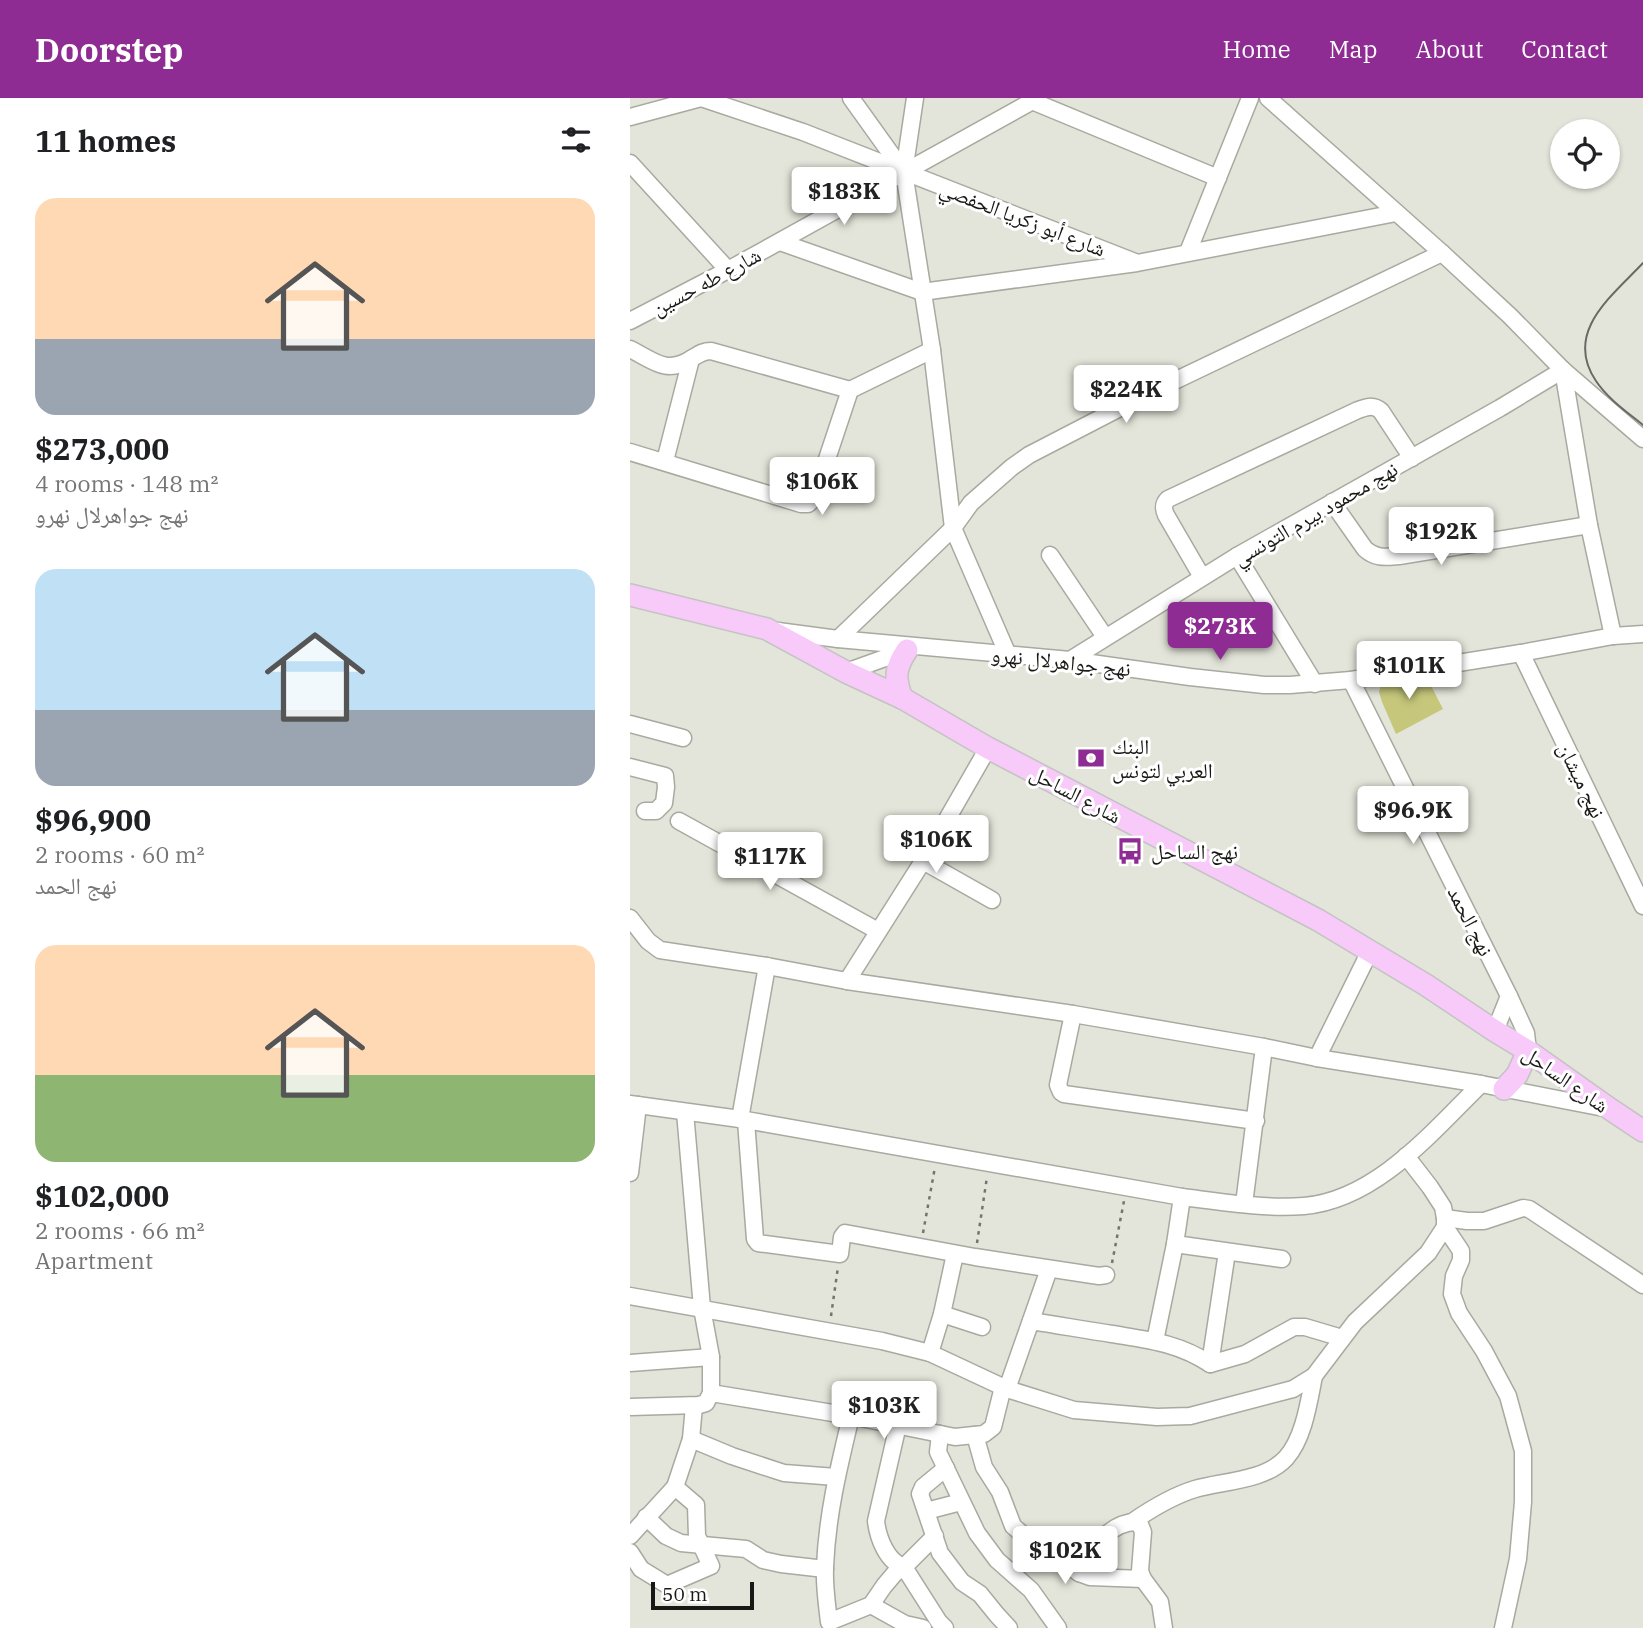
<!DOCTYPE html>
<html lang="en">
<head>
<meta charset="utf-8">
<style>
  :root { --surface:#fff; --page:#f6f6f6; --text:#202124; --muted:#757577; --accent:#8e2c93 }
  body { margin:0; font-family:"IBM Plex Serif","Noto Naskh Arabic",serif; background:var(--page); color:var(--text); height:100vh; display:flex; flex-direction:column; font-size:26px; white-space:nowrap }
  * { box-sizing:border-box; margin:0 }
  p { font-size:23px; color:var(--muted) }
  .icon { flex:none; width:38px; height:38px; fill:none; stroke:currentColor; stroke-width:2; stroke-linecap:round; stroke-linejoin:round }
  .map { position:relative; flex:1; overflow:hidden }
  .side { display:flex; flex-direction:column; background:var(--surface); width:630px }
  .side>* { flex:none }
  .buttons { position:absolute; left:920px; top:21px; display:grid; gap:14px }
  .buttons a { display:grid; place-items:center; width:70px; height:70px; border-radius:50%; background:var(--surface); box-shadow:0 2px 5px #0004; font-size:35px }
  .scale { position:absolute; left:21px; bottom:18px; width:103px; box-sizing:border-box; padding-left:7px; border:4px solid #181815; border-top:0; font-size:19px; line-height:24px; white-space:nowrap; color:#181815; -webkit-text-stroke:5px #fff; paint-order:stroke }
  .price { position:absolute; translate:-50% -60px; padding:0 16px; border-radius:7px; background:#fff; color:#222; font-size:23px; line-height:46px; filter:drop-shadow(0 2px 4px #0008) }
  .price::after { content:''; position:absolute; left:50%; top:42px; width:21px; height:16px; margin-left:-10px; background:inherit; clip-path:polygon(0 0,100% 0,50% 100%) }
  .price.selected { background:var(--accent); color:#fff }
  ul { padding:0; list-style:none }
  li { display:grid; align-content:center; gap:14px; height:371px; padding:0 35px }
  li span { display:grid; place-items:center; height:217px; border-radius:21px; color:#555 }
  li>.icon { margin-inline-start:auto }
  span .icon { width:126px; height:126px; fill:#fffc; stroke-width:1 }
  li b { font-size:30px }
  h2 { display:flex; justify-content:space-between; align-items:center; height:84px; padding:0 35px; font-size:30px }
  header { display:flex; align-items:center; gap:42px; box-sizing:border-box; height:98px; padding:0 35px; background:var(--accent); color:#fff }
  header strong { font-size:33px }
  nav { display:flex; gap:38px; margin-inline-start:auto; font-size:24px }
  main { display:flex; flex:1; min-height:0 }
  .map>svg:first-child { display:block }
  .building { fill:#c6c77b }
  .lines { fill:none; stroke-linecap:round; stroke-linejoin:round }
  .minor-casing { stroke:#a8a99f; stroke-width:19 }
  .major-casing { stroke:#c3c3c2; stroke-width:24 }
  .path { stroke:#74746e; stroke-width:2.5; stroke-dasharray:3.5 5; stroke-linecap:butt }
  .minor { stroke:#fff; stroke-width:16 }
  .major { stroke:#f8caf9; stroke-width:21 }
  .tram { stroke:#6a6a64; stroke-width:2 }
  .labels { text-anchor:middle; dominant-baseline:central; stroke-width:6; stroke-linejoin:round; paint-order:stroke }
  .street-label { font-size:21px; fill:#181815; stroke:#fff }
  .poi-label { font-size:21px; fill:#181815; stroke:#fff; text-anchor:start }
</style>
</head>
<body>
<header>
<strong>Doorstep</strong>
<nav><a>Home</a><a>Map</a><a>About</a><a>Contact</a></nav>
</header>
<main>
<section class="side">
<h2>11 homes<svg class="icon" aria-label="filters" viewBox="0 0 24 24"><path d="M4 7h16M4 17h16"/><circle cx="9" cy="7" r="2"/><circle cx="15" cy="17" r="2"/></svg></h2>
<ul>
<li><span style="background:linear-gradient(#ffd9b3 65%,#9aa5b1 0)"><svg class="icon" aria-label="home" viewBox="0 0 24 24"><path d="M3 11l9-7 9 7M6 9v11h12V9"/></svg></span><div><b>$273,000</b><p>4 rooms · 148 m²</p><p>نهج جواهرلال نهرو</p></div></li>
<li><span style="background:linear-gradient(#bfe0f5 65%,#9aa5b1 0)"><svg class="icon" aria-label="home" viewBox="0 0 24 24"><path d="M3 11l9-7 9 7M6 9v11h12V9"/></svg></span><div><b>$96,900</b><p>2 rooms · 60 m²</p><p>نهج الحمد</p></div></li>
<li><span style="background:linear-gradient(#ffd9b3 60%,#8fb573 0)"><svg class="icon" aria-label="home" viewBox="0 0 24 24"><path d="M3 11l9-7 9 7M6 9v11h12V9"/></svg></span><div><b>$102,000</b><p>2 rooms · 66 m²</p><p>Apartment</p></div></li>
</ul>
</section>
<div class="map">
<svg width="1013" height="1530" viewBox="0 0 1013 1530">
  <rect width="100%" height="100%" fill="#e4e5da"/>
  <path class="building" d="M795,576L813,611L766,636L752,604L749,594L751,587L758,583Z"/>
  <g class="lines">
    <defs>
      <g id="minor">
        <path d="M221,0L274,74"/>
        <path d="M285,0L274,74L302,252L323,430L378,557"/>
        <path d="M638,0L812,155L880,218L933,272L1013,341"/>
        <path d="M402,3L588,80"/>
        <path d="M0,19L71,0L173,34L505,164"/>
        <path d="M0,65L98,172"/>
        <path d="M150,144L292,194L507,165L766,115"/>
        <path d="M558,154L620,0"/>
        <path d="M0,223L98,172L408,0"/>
        <path d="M0,251C23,262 36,277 61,261C68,257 72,253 81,253L220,292"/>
        <path d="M933,272L959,427L983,538"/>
        <path d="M0,354L171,406H178L184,400L220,292L302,252"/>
        <path d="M35,363L61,261"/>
        <path d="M702,404L735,451C746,461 756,459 769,458L959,427"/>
        <path d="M420,457L475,539"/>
        <path d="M607,458L685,586"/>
        <path d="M572,479L536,417C533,410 533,406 538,401L728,312C737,309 743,306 751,313L782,360"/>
        <path d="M148,533L208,541L440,562L560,579L634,587H660L721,582L891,555L983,538L1013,536"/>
        <path d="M208,541L323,430L341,405L382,369L399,357L513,298L812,155"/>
        <path d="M891,555L1013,808"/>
        <path d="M440,562L607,458L870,310L933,272"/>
        <path d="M216,574L280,551"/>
        <path d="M721,582L879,898L896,935L898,953"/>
        <path d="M0,626L53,640"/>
        <path d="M0,669L35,678L36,689L34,705L26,713H15"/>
        <path d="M49,723L248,833"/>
        <path d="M293,763L362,802"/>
        <path d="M0,820L18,843L30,852L137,868L217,883L443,916L634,949L687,960L851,986L974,1010"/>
        <path d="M217,883L293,763L358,650"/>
        <path d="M443,916L428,987L431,994L434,996L626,1023"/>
        <path d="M865,933L879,898"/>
        <path d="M687,960L740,853"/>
        <path d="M0,1006L110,1021L552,1099C592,1104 634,1111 674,1108C746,1102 803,1033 851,986"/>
        <path d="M110,1021L137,868"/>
        <path d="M116,1023L125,1141L128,1145L210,1156L212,1139L215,1135L345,1159L469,1178L476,1177"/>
        <path d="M0,1075L8,1007"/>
        <path d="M614,1106L634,949"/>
        <path d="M815,1120L837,1123H854L893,1110L899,1111L1013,1187"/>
        <path d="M815,1129L831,1153V1162L824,1178L822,1196L829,1215L854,1253L878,1298L893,1353V1404L888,1461L873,1530"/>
        <path d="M545,1146L652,1161"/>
        <path d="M0,1198L252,1243L300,1255L377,1291L444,1312L527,1319L560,1318L663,1291L684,1278L725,1224L798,1155L815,1129V1120L813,1109L800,1089L776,1058"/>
        <path d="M312,1216L352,1229"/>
        <path d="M401,1223C428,1227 455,1232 482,1236C518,1242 549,1245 580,1266L615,1256L664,1229H675L712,1240"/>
        <path d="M525,1243L545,1146L552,1099"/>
        <path d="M300,1255L312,1216L325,1156"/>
        <path d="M0,1265L81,1259"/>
        <path d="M580,1266L597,1154"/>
        <path d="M377,1291L419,1171"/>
        <path d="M81,1295L221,1318L325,1339L354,1336L363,1329L373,1289"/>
        <path d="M0,1309L69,1307L76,1305L81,1295V1259L72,1210L55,1014"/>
        <path d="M221,1318C209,1368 197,1417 195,1469C194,1487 197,1506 199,1524L241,1507L254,1488L265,1475L274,1469L305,1438"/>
        <path d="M268,1327L246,1423C248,1440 257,1464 274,1469L309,1524L315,1530"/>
        <path d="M310,1336L308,1354L347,1435L367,1462L401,1492L428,1530"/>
        <path d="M345,1337L354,1369L370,1394L383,1428L392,1436L449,1475L460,1479L513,1481"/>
        <path d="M61,1341L102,1358L154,1375L206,1379"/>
        <path d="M316,1370L293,1389L290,1396L310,1455L332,1484L350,1496L367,1517L379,1530"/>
        <path d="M296,1413L331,1404"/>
        <path d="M16,1419L36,1438L51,1445L116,1451L133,1462L151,1466L195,1471"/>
        <path d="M502,1424C521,1411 542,1398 565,1391C593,1383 635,1383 656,1360C674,1340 679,1303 684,1278"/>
        <path d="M0,1438L45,1389L61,1341L64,1308"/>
        <path d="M0,1454L11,1471L37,1487L81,1468L67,1438L66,1407L45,1389"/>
        <path d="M449,1475C463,1453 478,1422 509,1424L513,1434L510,1473L513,1481L530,1504L534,1530"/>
        <path d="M241,1507L275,1526L293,1530"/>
      </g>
      <g id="major">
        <path d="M0,497L137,531L216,574L272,600L358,650L688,822L796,887L865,933L898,953L980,1011L1013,1033"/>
        <path d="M272,600C264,580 265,570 277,552"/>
        <path d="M874,991L887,977L898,953"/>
      </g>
    </defs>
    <use href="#minor" class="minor-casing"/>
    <use href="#major" class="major-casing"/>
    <g class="path">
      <path d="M293,1135L305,1069"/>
      <path d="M347,1145L357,1079"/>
      <path d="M482,1165L494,1103"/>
      <path d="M201,1218L208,1169"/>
    </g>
    <use href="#minor" class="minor"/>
    <use href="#major" class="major"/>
    <path class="tram" d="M1013,165C982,198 933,234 966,283C978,301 997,314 1013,327"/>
  </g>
  <defs>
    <symbol id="bank-bare" viewBox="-9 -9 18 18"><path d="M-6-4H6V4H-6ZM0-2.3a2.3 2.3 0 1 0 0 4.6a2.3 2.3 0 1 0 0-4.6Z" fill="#8e2c93" stroke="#fff" stroke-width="2.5" paint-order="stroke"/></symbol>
    <symbol id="bus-bare" viewBox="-9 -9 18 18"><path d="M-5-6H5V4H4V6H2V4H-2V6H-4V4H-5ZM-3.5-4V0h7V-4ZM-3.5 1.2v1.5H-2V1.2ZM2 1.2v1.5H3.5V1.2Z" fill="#8e2c93" stroke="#fff" stroke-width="2.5" paint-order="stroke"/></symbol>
  </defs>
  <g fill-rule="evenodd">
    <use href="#bank-bare" x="442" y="641" width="38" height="38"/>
    <use href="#bus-bare" x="481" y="734" width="38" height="38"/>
  </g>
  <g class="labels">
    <g class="street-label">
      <text transform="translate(393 120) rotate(21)">شارع أبو زكريا الحفصي</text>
      <text transform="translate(76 183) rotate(-28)">شارع طه حسين</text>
      <text transform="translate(685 415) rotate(-30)">نهج محمود بيرم التونسي</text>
      <text transform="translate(431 563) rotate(6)">نهج جواهرلال نهرو</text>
      <text transform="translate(952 682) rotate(64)">نهج ميشان</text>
      <text transform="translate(446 696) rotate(28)">شارع الساحل</text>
      <text transform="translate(841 823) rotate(63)">نهج الحمد</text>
      <text transform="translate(936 981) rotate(35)">شارع الساحل</text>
    </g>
    <g class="poi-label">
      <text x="482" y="648">البنك<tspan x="482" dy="24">العربي لتونس</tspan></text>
      <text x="521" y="753">نهج الساحل</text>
    </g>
  </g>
</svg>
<div class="buttons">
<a><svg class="icon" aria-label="locate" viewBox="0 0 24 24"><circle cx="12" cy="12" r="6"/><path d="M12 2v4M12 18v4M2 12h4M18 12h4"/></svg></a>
</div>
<div class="scale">50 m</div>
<b class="price" style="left:214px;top:129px">$183K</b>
<b class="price" style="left:496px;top:327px">$224K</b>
<b class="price" style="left:192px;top:419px">$106K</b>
<b class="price" style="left:811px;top:469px">$192K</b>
<b class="price selected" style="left:590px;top:564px">$273K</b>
<b class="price" style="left:779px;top:603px">$101K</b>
<b class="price" style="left:783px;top:748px">$96.9K</b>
<b class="price" style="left:306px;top:777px">$106K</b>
<b class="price" style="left:140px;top:794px">$117K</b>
<b class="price" style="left:254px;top:1343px">$103K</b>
<b class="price" style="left:435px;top:1488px">$102K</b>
</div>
</main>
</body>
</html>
